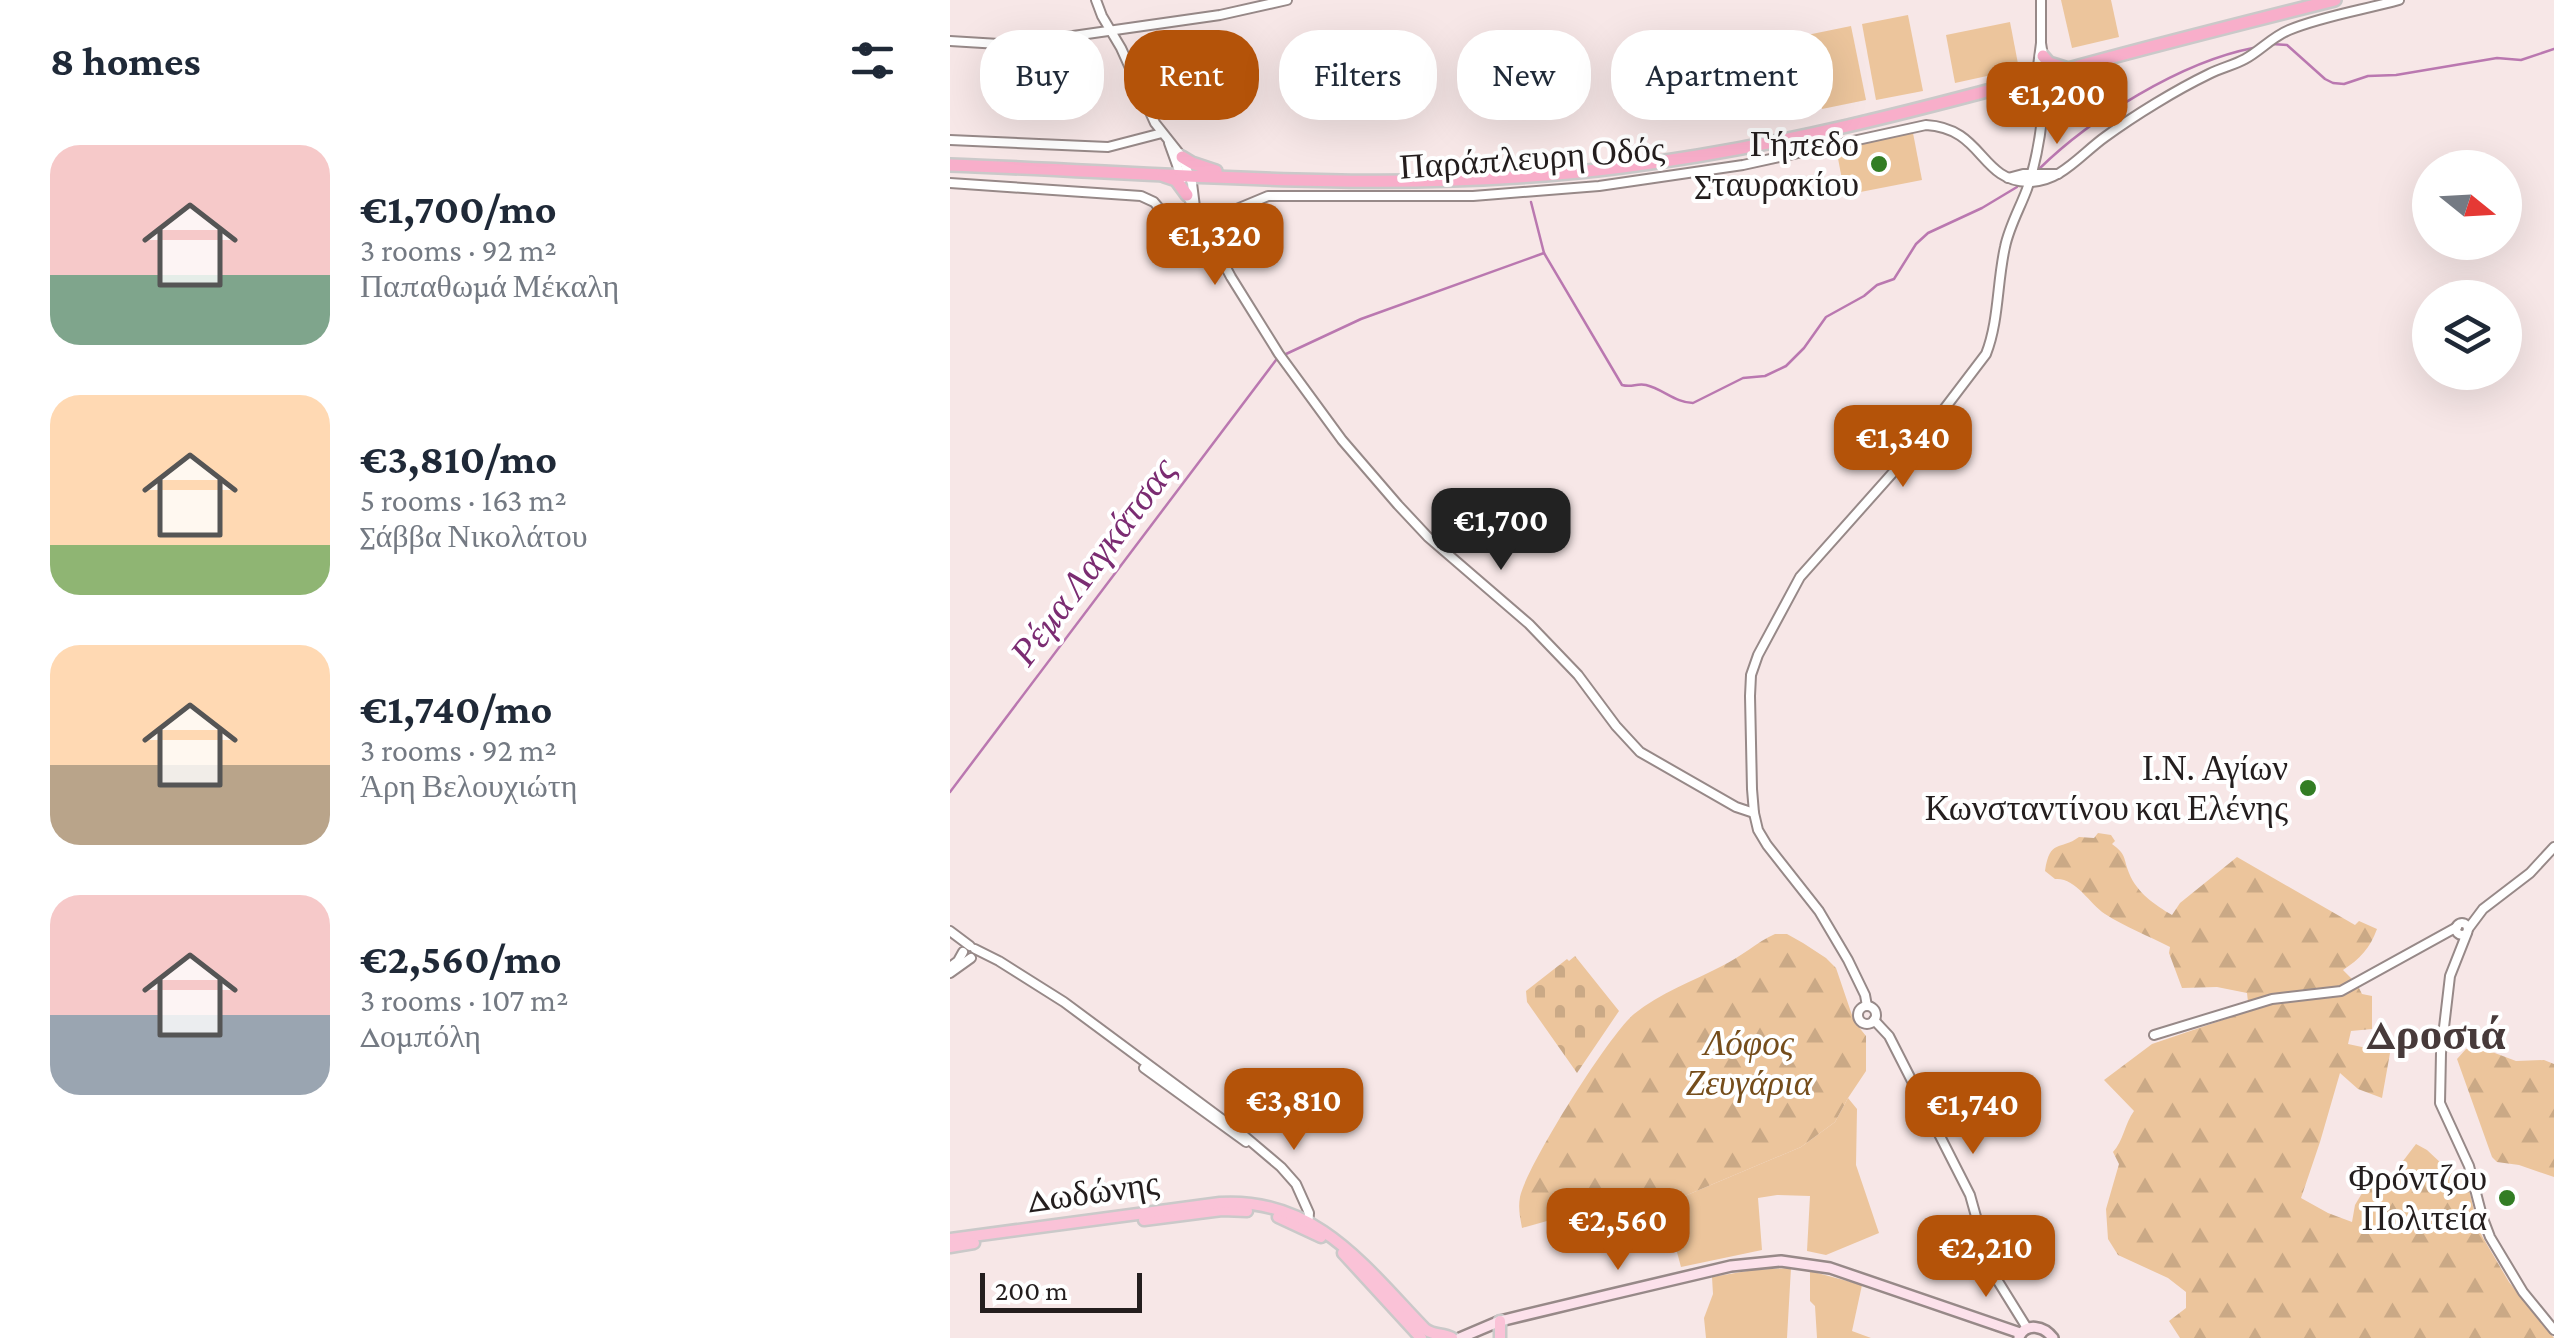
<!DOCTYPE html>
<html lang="en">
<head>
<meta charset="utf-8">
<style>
  :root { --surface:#fff; --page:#f6f6f7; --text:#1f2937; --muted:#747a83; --accent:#b45309 }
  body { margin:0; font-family:"Crimson Pro",serif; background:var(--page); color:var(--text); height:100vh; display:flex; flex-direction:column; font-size:38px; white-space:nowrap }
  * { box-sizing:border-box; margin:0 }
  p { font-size:32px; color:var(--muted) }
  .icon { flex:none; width:55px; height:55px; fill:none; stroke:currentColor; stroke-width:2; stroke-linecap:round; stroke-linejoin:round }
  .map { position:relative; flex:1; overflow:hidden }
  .drawer { display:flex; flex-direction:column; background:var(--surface); width:950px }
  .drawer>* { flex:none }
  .top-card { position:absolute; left:30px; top:30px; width:950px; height:90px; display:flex; gap:20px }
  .needle { width:65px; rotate:108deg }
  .controls { position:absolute; left:1462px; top:150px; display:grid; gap:20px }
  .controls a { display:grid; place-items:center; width:110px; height:110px; border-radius:50%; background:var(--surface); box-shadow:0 10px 40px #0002; font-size:50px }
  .scale { position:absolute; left:30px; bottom:25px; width:162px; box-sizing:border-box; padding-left:10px; border:5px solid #241e1e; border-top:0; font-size:28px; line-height:35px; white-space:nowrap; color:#241e1e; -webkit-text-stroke:8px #fff; paint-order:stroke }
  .price { position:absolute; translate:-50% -85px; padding:0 22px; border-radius:20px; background:var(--accent); color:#fff; font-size:32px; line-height:65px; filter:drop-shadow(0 2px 5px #0008) }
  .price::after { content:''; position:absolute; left:50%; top:60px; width:30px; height:22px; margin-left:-15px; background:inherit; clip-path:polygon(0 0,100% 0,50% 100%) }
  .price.active { background:#222; color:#fff }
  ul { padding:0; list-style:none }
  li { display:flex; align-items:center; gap:30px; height:250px; padding:0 50px }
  li span { display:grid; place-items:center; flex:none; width:280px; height:200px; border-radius:30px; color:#555 }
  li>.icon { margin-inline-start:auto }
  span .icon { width:120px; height:120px; fill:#fffc; stroke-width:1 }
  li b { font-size:42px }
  h2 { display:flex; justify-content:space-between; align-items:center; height:120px; padding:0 50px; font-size:42px }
  .chip { padding:0 35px; border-radius:40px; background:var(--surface); box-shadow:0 10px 40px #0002; font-size:35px; line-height:90px }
  .chip.active { background:var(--accent); color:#fff }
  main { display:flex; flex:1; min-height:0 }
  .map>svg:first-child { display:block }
  .green { fill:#ecc59c }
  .forest { fill:url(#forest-firs) }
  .cemetery { fill:url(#cemetery-stones) }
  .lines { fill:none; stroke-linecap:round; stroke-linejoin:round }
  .stream { stroke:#ba78b0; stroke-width:2.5 }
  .tertiary-casing { stroke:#978988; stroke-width:12 }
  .secondary-casing { stroke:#978988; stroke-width:14 }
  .primary-casing { stroke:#cac9c9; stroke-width:15 }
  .trunk-casing { stroke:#cac9c9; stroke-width:16 }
  .tertiary { stroke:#fff; stroke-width:8 }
  .secondary { stroke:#fce1eb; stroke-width:9 }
  .primary { stroke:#fac2d7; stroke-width:10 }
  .trunk { stroke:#f8aeca; stroke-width:11 }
  .poi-dot { fill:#337d24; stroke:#fff; stroke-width:4 }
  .labels { text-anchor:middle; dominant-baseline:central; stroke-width:8; stroke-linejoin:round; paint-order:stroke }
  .poi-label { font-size:35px; fill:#241e1e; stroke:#fff; text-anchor:end }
  .street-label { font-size:35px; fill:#241e1e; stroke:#fff }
  .park-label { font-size:35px; font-style:italic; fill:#754d1b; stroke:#fff }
  .water-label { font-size:38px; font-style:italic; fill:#7b2c72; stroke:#fff }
  .district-label { font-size:45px; font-weight:bold; fill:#473a3a; stroke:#fff }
</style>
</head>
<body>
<main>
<section class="drawer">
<h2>8 homes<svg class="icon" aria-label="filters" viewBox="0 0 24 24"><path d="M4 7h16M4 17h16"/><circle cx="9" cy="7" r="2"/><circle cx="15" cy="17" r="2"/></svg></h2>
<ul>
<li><span style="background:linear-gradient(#f6c9c9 65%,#7fa58c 0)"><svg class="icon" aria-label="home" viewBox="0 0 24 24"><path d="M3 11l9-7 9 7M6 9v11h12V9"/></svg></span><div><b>€1,700/mo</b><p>3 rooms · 92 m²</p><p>Παπαθωμά Μέκαλη</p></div></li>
<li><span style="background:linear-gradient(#ffd9b3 75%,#8fb573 0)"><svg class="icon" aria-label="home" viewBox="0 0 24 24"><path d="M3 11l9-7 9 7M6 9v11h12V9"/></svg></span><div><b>€3,810/mo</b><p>5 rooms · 163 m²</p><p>Σάββα Νικολάτου</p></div></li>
<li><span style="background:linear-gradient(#ffd9b3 60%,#b9a48a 0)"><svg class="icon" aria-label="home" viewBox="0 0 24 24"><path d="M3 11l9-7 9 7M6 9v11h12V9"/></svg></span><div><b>€1,740/mo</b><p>3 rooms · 92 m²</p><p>Άρη Βελουχιώτη</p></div></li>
<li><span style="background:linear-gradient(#f6c9c9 60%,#9aa5b1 0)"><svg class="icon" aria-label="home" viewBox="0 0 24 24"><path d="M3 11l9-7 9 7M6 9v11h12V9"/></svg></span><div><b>€2,560/mo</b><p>3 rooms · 107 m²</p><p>Δομπόλη</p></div></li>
</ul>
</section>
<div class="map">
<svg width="1604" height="1338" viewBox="0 0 1604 1338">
  <defs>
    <pattern id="forest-firs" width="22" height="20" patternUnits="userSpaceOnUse" patternTransform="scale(2.5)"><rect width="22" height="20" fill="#ecc59c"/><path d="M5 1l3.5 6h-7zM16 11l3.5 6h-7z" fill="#caa986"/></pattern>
    <pattern id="cemetery-stones" width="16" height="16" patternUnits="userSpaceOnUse" patternTransform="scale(2.5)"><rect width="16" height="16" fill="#ecc59c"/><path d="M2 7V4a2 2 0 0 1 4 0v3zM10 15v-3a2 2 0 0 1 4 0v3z" fill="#caa986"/></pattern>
  </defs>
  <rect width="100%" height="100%" fill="#f7e7e7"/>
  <g class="green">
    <path d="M1111,0H1161L1169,37L1122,48Z"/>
    <path d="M958,15L973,91L926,100L912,24Z"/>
    <path d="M1060,22L1069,69L1005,83L996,35Z"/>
    <path d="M901,26L916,100L872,109L857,35Z"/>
    <path d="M848,62L858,103L791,119L781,77Z"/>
    <path d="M963,133L972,180L895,195L886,148Z"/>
    <path d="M898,1098L907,1109L906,1165L929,1233L876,1255L857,1251L860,1196L827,1195L808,1198L812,1250L731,1267L710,1189L730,1198L851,1147L885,1122Z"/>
    <path d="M841,1268L837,1338H756L754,1318L763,1294L762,1277L803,1270Z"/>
    <path d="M860,1271L912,1285L902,1331L921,1338H867L865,1306L860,1301Z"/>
  </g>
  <g class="forest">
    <path d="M1148,833L1161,835L1165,841L1162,844C1177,855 1173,858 1179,873C1187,893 1205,905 1222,915L1230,903L1287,857L1405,925L1409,921L1427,929C1420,948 1410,959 1393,970L1407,984L1412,994L1422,996V1029L1401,1031L1398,1044L1440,1053L1432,1098L1408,1089L1390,1073L1370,1142L1351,1198L1378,1213L1402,1222L1405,1205L1418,1183L1437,1182L1466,1144L1477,1150L1509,1180L1516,1177L1528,1227L1532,1236L1559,1282L1604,1338H1230L1219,1321L1236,1308V1292L1218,1278L1168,1255L1158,1239L1156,1209L1169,1164L1163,1152C1173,1142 1175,1123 1184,1111L1154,1080L1202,1044L1299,1011L1297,993L1267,987L1232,988L1219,953L1220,947C1199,936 1175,927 1155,914C1139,903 1125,877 1105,879L1095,871C1100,838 1110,851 1129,837L1144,838Z"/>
    <path d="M825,934H837L853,943L876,958L886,968L904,1021L916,1036V1071L898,1098L885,1122L851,1147L730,1198L710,1189L572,1228C570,1217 568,1208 570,1197C577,1165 659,1035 684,1014C710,993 743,981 772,966C791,957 807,942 825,934Z"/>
    <path d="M1529,1047L1566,1061L1594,1060L1604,1064V1177L1569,1165L1547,1162L1542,1157L1507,1059L1516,1049Z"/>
  </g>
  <path class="cemetery" d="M625,956L669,1011L627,1073L577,1002L576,991L617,959L619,961Z"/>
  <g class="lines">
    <g class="stream">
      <path d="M1322,44L1337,45L1375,79L1383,83L1394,84L1418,76L1446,75L1547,58L1571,60L1604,49"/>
      <path d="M1089,169C1141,118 1231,62 1303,48"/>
      <path d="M581,202L594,253"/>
      <path d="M336,354L411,319L594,253L672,385C682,388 686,383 696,385C713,389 726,403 743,403L793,378L815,376L836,366L854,348L876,317L914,296L927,285L944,279L966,244L978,233L1032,208L1067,187"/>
      <path d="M0,792L326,360"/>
    </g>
    <defs>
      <g id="tertiary">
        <path d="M146,0L152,16L171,48L205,123L232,157L242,183L245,207"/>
        <path d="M0,41L49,44L81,42L270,15L337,0"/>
        <path d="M1089,99L1088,66L1091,43V0"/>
        <path d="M0,140L158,147L212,133"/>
        <path d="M219,143L232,179"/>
        <path d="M1058,178L1073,174H1108"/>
        <path d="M0,183L191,196L204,202L225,227L252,231L270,216L318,196H523L649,186L793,165L976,125C1033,128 1030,181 1078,182C1110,183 1131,154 1155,137C1185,115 1226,90 1259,74C1271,68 1284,65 1295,59C1310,51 1322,37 1339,30C1373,16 1413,10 1449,0"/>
        <path d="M236,193L281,277L329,354L392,440L448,505L478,537L579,624L628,675L666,726L690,752L786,807L804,813"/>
        <circle cx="1512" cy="929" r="6"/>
        <path d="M1518,929L1533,909L1580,873L1604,847"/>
        <path d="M0,931L20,946"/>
        <path d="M1517,933L1500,976L1491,1053L1490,1103L1519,1166L1532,1216L1540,1237L1573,1292L1604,1330"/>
        <path d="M25,949L49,961L114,1002L292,1134L331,1167L346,1184L359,1213L358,1227"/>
        <path d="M0,967L8,961L13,952"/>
        <path d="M0,973L21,958"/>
        <path d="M917,1006L915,995L898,960L869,911L817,845L808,830L804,813L802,789L800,696L801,675L808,655L850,577L963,450L1036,354C1049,321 1047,282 1055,247C1059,227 1070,208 1077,189C1091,148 1099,86 1091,43"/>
        <circle cx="917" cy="1015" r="9"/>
        <path d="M924,1020L939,1036L1020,1195L1041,1270L1077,1328"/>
        <path d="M1204,1035L1322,999L1391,991L1507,927"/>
        <path d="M194,1068L296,1142"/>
      </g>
      <g id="secondary">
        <path d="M1069,1337C1076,1322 1094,1326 1103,1338"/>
        <path d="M510,1338L550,1321L658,1295L781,1266L831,1261L880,1268L1070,1333"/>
      </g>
      <g id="primary">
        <path d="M328,1217L371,1237"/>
        <path d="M194,1220L272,1210L297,1211"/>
        <path d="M0,1239L270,1203C366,1197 416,1268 475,1329C484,1336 492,1333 502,1338"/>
        <path d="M0,1247L24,1243"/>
        <path d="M393,1253L471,1338"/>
        <path d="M550,1338V1321"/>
      </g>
      <g id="trunk">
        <path d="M1093,56L1099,63L1115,68"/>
        <path d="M1065,85L1081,90L1089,99"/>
        <path d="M232,157L242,163L266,171"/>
        <path d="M0,165C223,173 449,196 672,167C825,148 973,109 1122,68C1209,44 1297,22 1385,0"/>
        <path d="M214,176L226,180L237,195"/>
      </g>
    </defs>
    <use href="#tertiary" class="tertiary-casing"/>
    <use href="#secondary" class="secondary-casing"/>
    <use href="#primary" class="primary-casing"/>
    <use href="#trunk" class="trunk-casing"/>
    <use href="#tertiary" class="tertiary"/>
    <use href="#secondary" class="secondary"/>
    <use href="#primary" class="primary"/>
    <use href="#trunk" class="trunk"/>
  </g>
  <g class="poi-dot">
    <circle cx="929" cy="164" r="10"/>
    <circle cx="1358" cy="788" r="10"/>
    <circle cx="1557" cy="1198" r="10"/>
  </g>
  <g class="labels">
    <g class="poi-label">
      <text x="909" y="144">Γήπεδο<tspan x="909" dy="40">Σταυρακίου</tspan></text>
      <text x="1338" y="768">Ι.Ν. Αγίων<tspan x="1338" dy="40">Κωνσταντίνου και Ελένης</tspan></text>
      <text x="1537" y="1178">Φρόντζου<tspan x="1537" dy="40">Πολιτεία</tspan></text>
    </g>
    <g class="street-label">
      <text transform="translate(582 158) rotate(-4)">Παράπλευρη Οδός</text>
      <text transform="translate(143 1192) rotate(-8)">Δωδώνης</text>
    </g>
    <g class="park-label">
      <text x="799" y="1043">Λόφος<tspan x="799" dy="40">Ζευγάρια</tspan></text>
    </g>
    <g class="water-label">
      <text transform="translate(143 561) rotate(-53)">Ρέμα Λαγκάτσας</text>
    </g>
    <g class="district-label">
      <text x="1486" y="1034">Δροσιά</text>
    </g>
  </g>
</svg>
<div class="controls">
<a><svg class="needle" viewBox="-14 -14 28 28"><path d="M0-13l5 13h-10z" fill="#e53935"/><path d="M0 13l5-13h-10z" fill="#747a83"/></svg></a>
<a><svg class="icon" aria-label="layers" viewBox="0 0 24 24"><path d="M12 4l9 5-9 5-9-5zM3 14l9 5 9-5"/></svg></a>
</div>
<div class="scale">200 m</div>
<b class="price" style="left:1107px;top:147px">€1,200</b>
<b class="price" style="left:265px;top:288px">€1,320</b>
<b class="price" style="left:953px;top:490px">€1,340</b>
<b class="price active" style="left:551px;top:573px">€1,700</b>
<b class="price" style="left:344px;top:1153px">€3,810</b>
<b class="price" style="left:1023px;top:1157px">€1,740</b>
<b class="price" style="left:668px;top:1273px">€2,560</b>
<b class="price" style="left:1036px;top:1300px">€2,210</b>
<div class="top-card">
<a class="chip">Buy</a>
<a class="chip active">Rent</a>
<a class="chip">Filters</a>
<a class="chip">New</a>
<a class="chip">Apartment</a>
</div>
</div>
</main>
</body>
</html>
